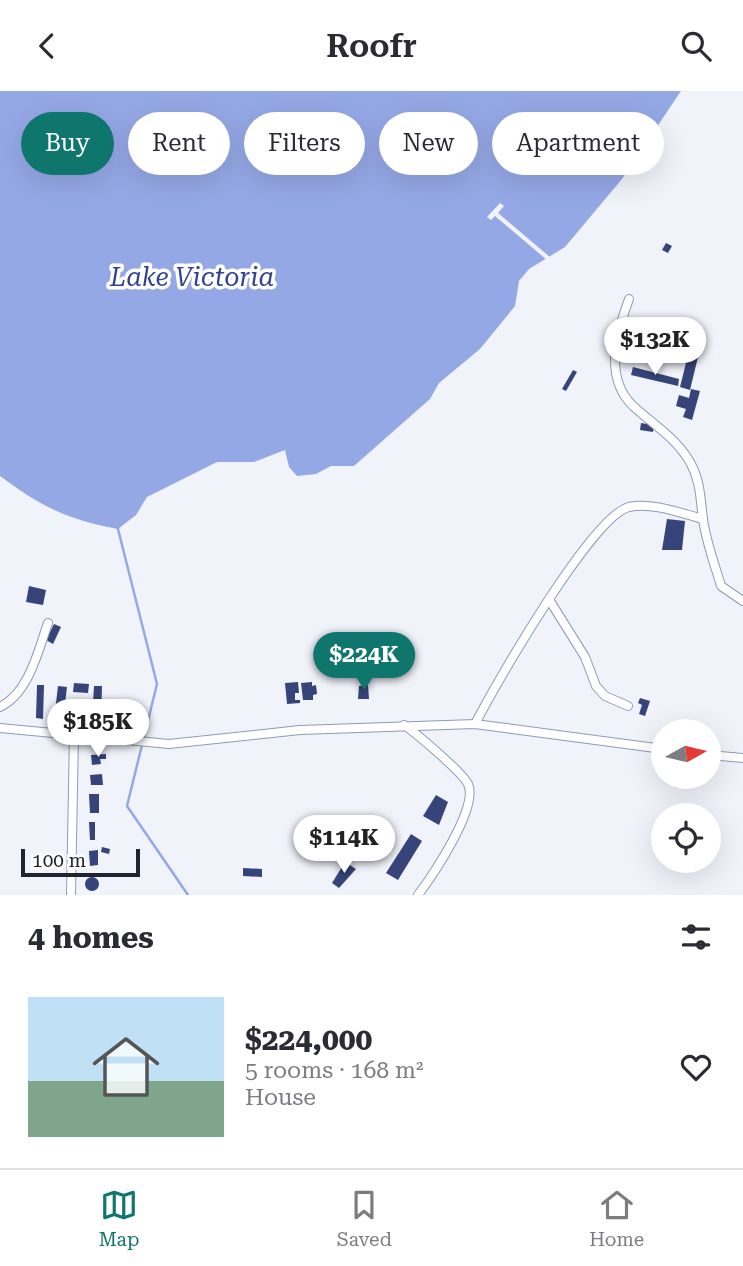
<!DOCTYPE html>
<html lang="en">
<head>
<meta charset="utf-8">
<style>
  :root { --surface:#fff; --page:#f7f7f7; --text:#2b2b33; --muted:#7c7c81; --line:#e1e1e2; --accent:#0f766e }
  body { margin:0; font-family:"Roboto Serif",serif; background:var(--page); color:var(--text); height:100vh; display:flex; flex-direction:column; font-size:26px; white-space:nowrap }
  * { box-sizing:border-box; margin:0 }
  p { font-size:23px; color:var(--muted) }
  .icon { flex:none; width:38px; height:38px; fill:none; stroke:currentColor; stroke-width:2; stroke-linecap:round; stroke-linejoin:round }
  .map { position:relative; height:804px; overflow:hidden }
  .panel { display:flex; flex-direction:column; background:var(--surface); flex:1 }
  .panel>* { flex:none }
  .banner { position:absolute; left:21px; top:21px; width:702px; height:63px; display:flex; gap:14px }
  .needle { width:46px; rotate:82deg }
  .controls { position:absolute; left:651px; top:628px; display:grid; gap:14px }
  .controls a { display:grid; place-items:center; width:70px; height:70px; border-radius:50%; background:var(--surface); box-shadow:0 7px 28px #0002; font-size:35px }
  .scale { position:absolute; left:21px; bottom:18px; width:119px; box-sizing:border-box; padding-left:7px; border:4px solid #202431; border-top:0; font-size:19px; line-height:24px; white-space:nowrap; color:#202431; -webkit-text-stroke:5px #fff; paint-order:stroke }
  .price { position:absolute; translate:-50% -60px; padding:0 16px; border-radius:24px; background:#fff; color:#222; font-size:23px; line-height:46px; filter:drop-shadow(0 2px 4px #0008) }
  .price::after { content:''; position:absolute; left:50%; top:42px; width:21px; height:16px; margin-left:-10px; background:inherit; clip-path:polygon(0 0,100% 0,50% 100%) }
  .price.selected { background:var(--accent); color:#fff }
  ul { padding:0; list-style:none }
  li { display:flex; align-items:center; gap:21px; height:175px; padding:0 28px }
  li span { display:grid; place-items:center; flex:none; width:196px; height:140px; border-radius:0px; color:#555 }
  li>.icon { margin-inline-start:auto }
  span .icon { width:84px; height:84px; fill:#fffc; stroke-width:1 }
  li b { font-size:30px }
  h2 { display:flex; justify-content:space-between; align-items:center; height:84px; padding:0 28px; font-size:30px }
  .tag { padding:0 24px; border-radius:32px; background:var(--surface); box-shadow:0 7px 28px #0002; font-size:24px; line-height:63px }
  .tag.selected { background:var(--accent); color:#fff }
  header { display:flex; justify-content:space-between; align-items:center; height:91px; padding:0 28px; background:var(--surface); font-size:32px; font-weight:600 }
  .dock { display:flex; justify-content:space-around; align-items:center; height:98px; border-top:2px solid var(--line); background:var(--surface); font-size:19px; color:var(--muted) }
  .dock a { display:grid; justify-items:center; gap:4px }
  .dock .selected { color:var(--accent) }
  .map>svg:first-child { display:block }
  .water { fill:#95a8e6 }
  .pier { fill:#f0f3fa }
  .lines { fill:none; stroke-linecap:round; stroke-linejoin:round }
  .stream { stroke:#95a8e6; stroke-width:2.5 }
  .building { fill:#36447a }
  .minor-casing { stroke:#8f9aba; stroke-width:10 }
  .minor { stroke:#fff; stroke-width:8 }
  .labels { text-anchor:middle; dominant-baseline:central; stroke-width:7; stroke-linejoin:round; paint-order:stroke }
  .water-label { font-size:26px; font-style:italic; fill:#33438d; stroke:#fff }
</style>
</head>
<body>
<header><svg class="icon" aria-label="back" viewBox="0 0 24 24"><path d="M15 5l-7 7 7 7"/></svg>Roofr<svg class="icon" aria-label="search" viewBox="0 0 24 24"><circle cx="10" cy="10" r="6"/><path d="M15 15l6 6"/></svg></header>
<div class="map">
<svg width="743" height="804" viewBox="0 0 743 804">
  <rect width="100%" height="100%" fill="#f0f3fa"/>
  <path class="water" d="M0,0H681L622,88L565,156L529,178L519,190L515,215L480,258L439,292L430,308L354,375H331L316,383L297,385L289,376L285,359L254,371H217L147,406L136,424L118,438C68,429 40,415 0,385Z"/>
  <path class="pier" d="M500,112L504,115L498,122L551,167L547,169L495,125L491,129L487,126Z"/>
  <g class="lines">
    <path class="stream" d="M118,438L157,593L127,715L188,804"/>
  </g>
  <g class="building">
    <path d="M666,152L672,155L668,162L662,159Z"/>
    <path d="M632,232L641,236L631,262L622,258Z"/>
    <path d="M663,254L684,261L681,270L661,263Z"/>
    <path d="M688,264L698,266L690,299L680,296Z"/>
    <path d="M633,276L679,288L678,295L631,284Z"/>
    <path d="M573,279L577,281L566,300L562,298Z"/>
    <path d="M691,298L700,300L692,329L683,326L686,318L676,315L679,304L689,307Z"/>
    <path d="M641,332L654,334L653,341L640,339Z"/>
    <path d="M667,428L685,430L682,459H662Z"/>
    <path d="M29,495L46,499L43,514L26,511Z"/>
    <path d="M54,533L61,536L53,553L46,549Z"/>
    <path d="M359,567H371L372,585L360,586Z"/>
    <path d="M298,591L299,602H295V609H300V612L287,613L285,592Z"/>
    <path d="M312,591V595L316,594L317,603L313,604V609H303L301,592Z"/>
    <path d="M74,592L89,593L88,602L73,601Z"/>
    <path d="M37,594H44L43,628L36,627Z"/>
    <path d="M368,594L369,608H358L359,595Z"/>
    <path d="M58,595L67,596L63,630L54,629Z"/>
    <path d="M94,595H102L101,630L92,629Z"/>
    <path d="M640,607L650,610L645,625L639,623L642,614L638,612Z"/>
    <path d="M110,608L116,610L112,619L118,621L114,633L108,631L112,620L106,618Z"/>
    <path d="M116,633V639L104,640L105,634Z"/>
    <path d="M106,663V668H100L101,673L92,674L91,664Z"/>
    <path d="M102,683L103,694H91L90,684Z"/>
    <path d="M89,703H99V722H90Z"/>
    <path d="M436,704L448,711L439,734L423,725Z"/>
    <path d="M89,731H95V749H90Z"/>
    <path d="M411,743L422,750L398,789L386,782Z"/>
    <path d="M102,756L110,758L109,763L101,761Z"/>
    <path d="M98,759V774L90,775L89,760Z"/>
    <path d="M345,771L356,778L339,797L332,792Z"/>
    <path d="M243,777L262,778V786L243,785Z"/>
    <circle cx="92" cy="793" r="7"/>
  </g>
  <g class="lines">
    <defs>
      <g id="minor">
        <path d="M629,208C617,241 603,286 633,315C654,334 675,346 690,371C701,391 700,407 703,428C706,451 715,474 721,495L743,510"/>
        <path d="M550,510L585,566L596,595L605,605L628,615"/>
        <path d="M0,616C29,602 38,560 48,532"/>
        <path d="M475,633C495,594 592,425 629,416C653,411 680,422 703,428"/>
        <path d="M404,634C417,643 462,681 468,693C479,716 433,784 418,804"/>
        <path d="M0,637L169,653L300,639L475,633L663,658"/>
        <path d="M709,664L743,667"/>
        <path d="M71,804L74,643"/>
      </g>
    </defs>
    <use href="#minor" class="minor-casing"/>
    <use href="#minor" class="minor"/>
  </g>
  <g class="labels">
    <g class="water-label">
      <text x="192" y="186">Lake Victoria</text>
    </g>
  </g>
</svg>
<div class="controls">
<a><svg class="needle" viewBox="-14 -14 28 28"><path d="M0-13l5 13h-10z" fill="#e53935"/><path d="M0 13l5-13h-10z" fill="#7c7c81"/></svg></a>
<a><svg class="icon" aria-label="locate" viewBox="0 0 24 24"><circle cx="12" cy="12" r="6"/><path d="M12 2v4M12 18v4M2 12h4M18 12h4"/></svg></a>
</div>
<div class="scale">100 m</div>
<b class="price" style="left:655px;top:286px">$132K</b>
<b class="price selected" style="left:364px;top:601px">$224K</b>
<b class="price" style="left:98px;top:668px">$185K</b>
<b class="price" style="left:344px;top:784px">$114K</b>
<div class="banner">
<a class="tag selected">Buy</a>
<a class="tag">Rent</a>
<a class="tag">Filters</a>
<a class="tag">New</a>
<a class="tag">Apartment</a>
</div>
</div>
<section class="panel">
<h2>4 homes<svg class="icon" aria-label="filters" viewBox="0 0 24 24"><path d="M4 7h16M4 17h16"/><circle cx="9" cy="7" r="2"/><circle cx="15" cy="17" r="2"/></svg></h2>
<ul>
<li><span style="background:linear-gradient(#bfe0f5 60%,#7fa58c 0)"><svg class="icon" aria-label="home" viewBox="0 0 24 24"><path d="M3 11l9-7 9 7M6 9v11h12V9"/></svg></span><div><b>$224,000</b><p>5 rooms · 168 m²</p><p>House</p></div><svg class="icon" aria-label="heart" viewBox="0 0 24 24"><path d="M12 20l-8-8c-3-5 5-10 8-4 3-6 11-1 8 4z"/></svg></li>
</ul>
</section>
<nav class="dock">
<a class="selected"><svg class="icon" aria-label="map" viewBox="0 0 24 24"><path d="M3 6l6-2 6 2 6-2v14l-6 2-6-2-6 2zM9 4v14M15 6v14"/></svg>Map</a>
<a><svg class="icon" aria-label="saved" viewBox="0 0 24 24"><path d="M7 4h10v16l-5-4-5 4z"/></svg>Saved</a>
<a><svg class="icon" aria-label="home" viewBox="0 0 24 24"><path d="M3 11l9-7 9 7M6 9v11h12V9"/></svg>Home</a>
</nav>
</body>
</html>
